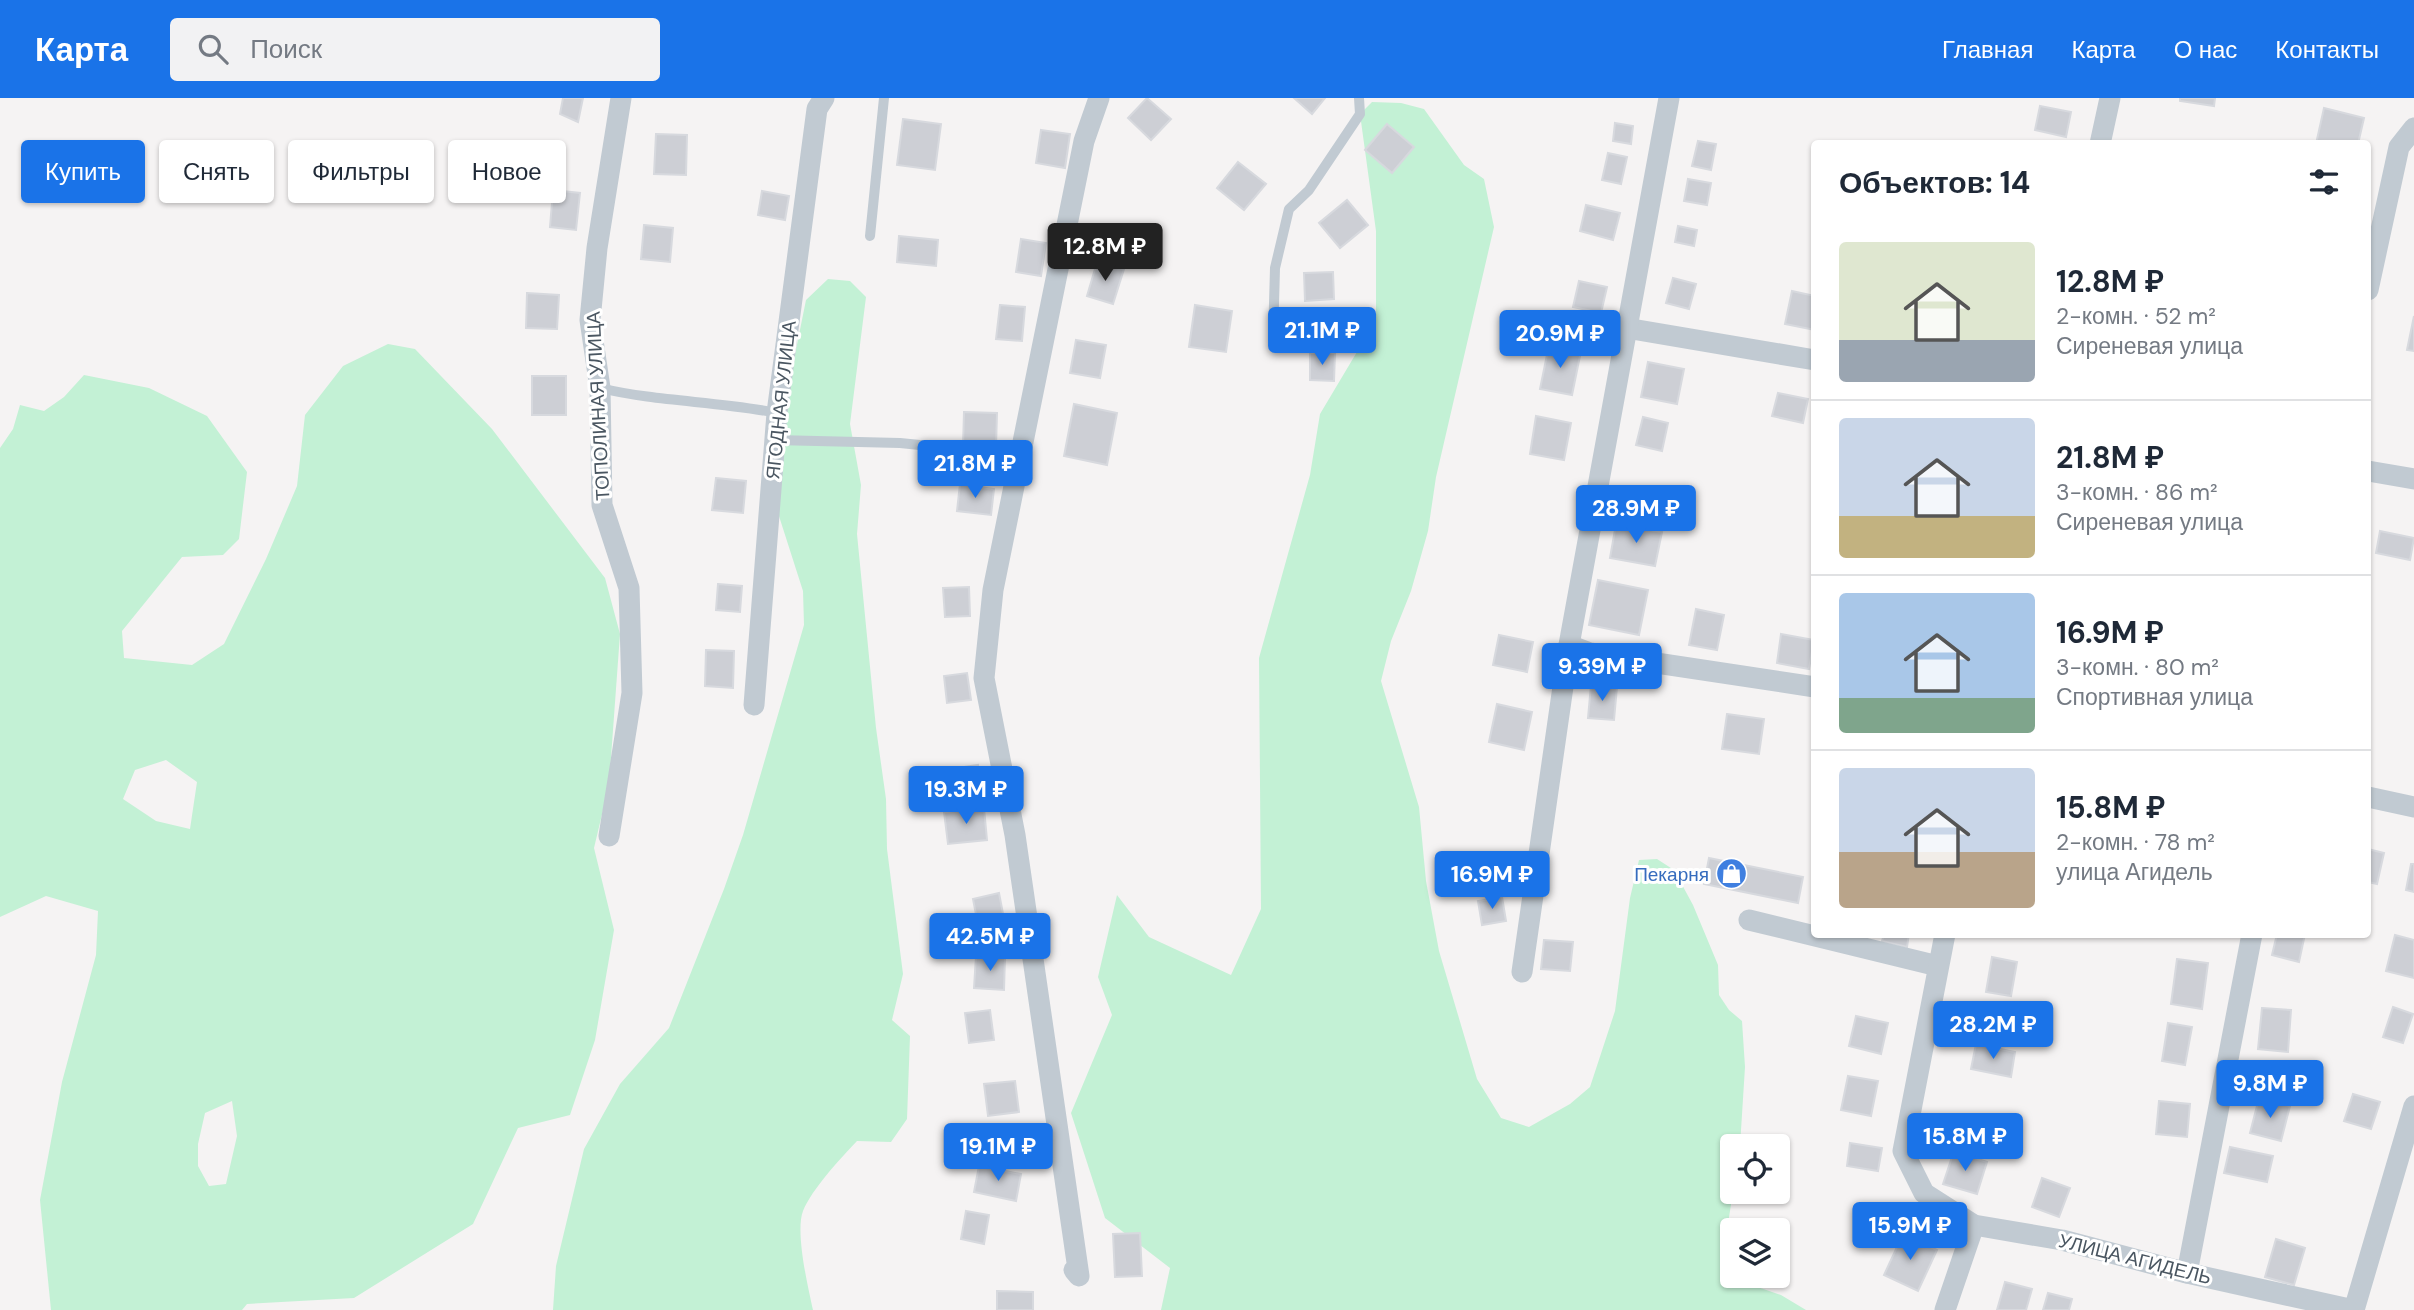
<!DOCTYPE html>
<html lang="ru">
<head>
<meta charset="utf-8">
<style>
  :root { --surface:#fff; --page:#f2f2f3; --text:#1f2937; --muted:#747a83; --line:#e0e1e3; --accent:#1a73e8 }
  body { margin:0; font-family:"DM Sans",sans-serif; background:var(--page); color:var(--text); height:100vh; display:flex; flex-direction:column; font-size:26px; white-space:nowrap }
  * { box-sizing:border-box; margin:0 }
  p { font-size:23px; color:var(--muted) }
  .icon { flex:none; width:38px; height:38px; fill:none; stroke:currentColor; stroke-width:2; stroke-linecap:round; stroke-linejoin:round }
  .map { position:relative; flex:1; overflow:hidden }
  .sheet { position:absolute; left:1811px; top:42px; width:560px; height:798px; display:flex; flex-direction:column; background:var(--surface); border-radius:7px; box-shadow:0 2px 5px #0004 }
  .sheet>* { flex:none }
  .hud { position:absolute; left:21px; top:42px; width:665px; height:63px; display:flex; gap:14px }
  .buttons { position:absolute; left:1720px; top:1036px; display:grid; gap:14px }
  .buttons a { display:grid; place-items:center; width:70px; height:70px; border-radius:7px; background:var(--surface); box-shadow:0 2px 5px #0004; font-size:35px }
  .price { position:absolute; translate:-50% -60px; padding:0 16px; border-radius:7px; background:var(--accent); color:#fff; font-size:23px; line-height:46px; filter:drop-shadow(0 2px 4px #0008) }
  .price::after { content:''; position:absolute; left:50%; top:42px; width:21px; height:16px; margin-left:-10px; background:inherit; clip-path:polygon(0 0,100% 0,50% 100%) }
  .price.on { background:#222; color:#fff }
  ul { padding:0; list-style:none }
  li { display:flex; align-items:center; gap:21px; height:175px; padding:0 28px }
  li+li { border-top:2px solid var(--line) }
  li span { display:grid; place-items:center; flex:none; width:196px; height:140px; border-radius:7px; color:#555 }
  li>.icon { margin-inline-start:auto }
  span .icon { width:84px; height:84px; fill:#fffc; stroke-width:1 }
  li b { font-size:30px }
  h2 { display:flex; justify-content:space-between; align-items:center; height:84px; padding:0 28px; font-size:30px }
  .chip { padding:0 24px; border-radius:7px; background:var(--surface); box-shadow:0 2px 5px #0004; font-size:24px; line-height:63px }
  .chip.on { background:var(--accent); color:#fff }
  header { display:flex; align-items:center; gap:42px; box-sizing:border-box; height:98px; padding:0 35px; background:var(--accent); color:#fff }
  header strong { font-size:33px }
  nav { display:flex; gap:38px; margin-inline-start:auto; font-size:24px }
  .search { width:490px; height:63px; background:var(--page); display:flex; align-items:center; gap:18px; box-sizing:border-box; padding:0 24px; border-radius:7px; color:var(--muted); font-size:26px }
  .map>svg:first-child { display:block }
  .green { fill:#c3f1d5; fill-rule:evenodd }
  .building { fill:#cdcfd5; stroke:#d7d9de; stroke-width:2 }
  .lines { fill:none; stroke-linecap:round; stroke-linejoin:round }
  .service { stroke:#c1cad2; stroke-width:10 }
  .minor { stroke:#c1cad2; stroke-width:21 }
  .labels { text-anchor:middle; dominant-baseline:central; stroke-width:6; stroke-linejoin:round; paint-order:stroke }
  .street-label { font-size:19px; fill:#4a5661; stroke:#fff }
  .shop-label { font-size:19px; fill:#366cbe; stroke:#fff; text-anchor:end }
</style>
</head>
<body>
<header>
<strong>Карта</strong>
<div class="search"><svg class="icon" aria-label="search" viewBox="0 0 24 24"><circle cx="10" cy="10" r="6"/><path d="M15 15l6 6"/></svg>Поиск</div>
<nav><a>Главная</a><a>Карта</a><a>О нас</a><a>Контакты</a></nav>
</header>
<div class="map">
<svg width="2414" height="1212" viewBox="0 0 2414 1212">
  <rect width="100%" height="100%" fill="#f5f3f3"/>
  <g class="green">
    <path d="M1372,4L1401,5L1424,11L1464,67L1484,81L1494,129L1436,379L1428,433L1411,493L1391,543L1381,583L1419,709L1426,783L1439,853L1477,981L1501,1020L1529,1029L1570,1006L1590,989L1615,913L1630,800L1639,762L1657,761L1674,772L1693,807L1718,867L1719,897L1729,912L1742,923L1745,969L1740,1048H1732L1733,1094L1720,1176L1781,1197L1806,1212H1161L1170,1170L1105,1120L1071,1015L1112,917L1098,879L1117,797L1149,839L1231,877L1261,811L1259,560L1310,377L1320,316L1376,222V133L1360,16Z"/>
    <path d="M828,181L850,183L866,199L850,326L861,387L857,436L876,630L886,701L887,751L903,876L892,922L910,938L907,1021L891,1044L857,1043C840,1061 812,1091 803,1113C795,1134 808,1189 813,1212H553L556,1168L584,1051L620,986L669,930L724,791L743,737L804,527L803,493L778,415L785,306L806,202Z"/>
    <path d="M388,246L415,251L492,331L605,480L620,536L609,687L594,750L614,832L595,942L570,1017L518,1030L473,1126L354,1200L247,1206L242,1212H51L40,1102L62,984L96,857L98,813L46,798L0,819V350L13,331L20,307L44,313L64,299L84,277L149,290L207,318L247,374L239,441L223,457L182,459L122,533L124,560L192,567L224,546L266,461L297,388L305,317L343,268ZM166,662L197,684L190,731L156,723L123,701L135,672ZM232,1003L237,1038L226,1086L209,1088L198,1068V1046L205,1015Z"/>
  </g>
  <g class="building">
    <path d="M563,0H583L578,24L560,16Z"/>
    <path d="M1147,0L1171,21L1151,42L1128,20Z"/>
    <path d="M1294,0H1325L1312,16Z"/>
    <path d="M2180,0H2215L2214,8L2180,3Z"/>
    <path d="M2040,8L2071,14L2066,39L2035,32Z"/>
    <path d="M2324,10L2364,20L2358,46H2316Z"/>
    <path d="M903,21L941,26L935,72L897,67Z"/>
    <path d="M1615,25L1633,28L1631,46L1613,43Z"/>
    <path d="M1387,26L1414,49L1392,75L1365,52Z"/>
    <path d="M1041,32L1070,36L1065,70L1036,65Z"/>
    <path d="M656,36L687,37L686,77L654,76Z"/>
    <path d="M1698,43L1716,46L1711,72L1692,68Z"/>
    <path d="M1608,55L1627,59L1621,86L1602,82Z"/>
    <path d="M1238,64L1266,86L1244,112L1217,90Z"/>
    <path d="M1688,81L1711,85L1707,107L1684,103Z"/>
    <path d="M553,92L580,95L576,132L550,129Z"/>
    <path d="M762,93L789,98L785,122L758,117Z"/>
    <path d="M1347,102L1368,127L1340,150L1319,125Z"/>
    <path d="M1586,107L1620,115L1613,142L1580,133Z"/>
    <path d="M644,127L673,130L670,164L641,161Z"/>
    <path d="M1678,128L1697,132L1694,148L1675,144Z"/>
    <path d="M899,138L938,142L936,168L897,164Z"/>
    <path d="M1021,141L1046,145L1041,178L1016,174Z"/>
    <path d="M1097,164L1124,171L1113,206L1087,198Z"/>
    <path d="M1333,174L1334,201L1305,203L1304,175Z"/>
    <path d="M1673,180L1696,186L1689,211L1666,205Z"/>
    <path d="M1579,183L1607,189L1601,215L1573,209Z"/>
    <path d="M1792,193L1815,198V232L1785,226Z"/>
    <path d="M527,195L559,197L557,231L526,230Z"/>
    <path d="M1000,207L1025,209L1022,243L996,241Z"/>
    <path d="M1195,207L1232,213L1226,254L1189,249Z"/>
    <path d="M2414,218V253L2407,252Z"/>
    <path d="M1076,242L1106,247L1100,280L1070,275Z"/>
    <path d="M1549,247L1581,253L1572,297L1540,291Z"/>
    <path d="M1310,255H1335L1334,283L1310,282Z"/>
    <path d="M1648,264L1684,271L1677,306L1641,299Z"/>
    <rect x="532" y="278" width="34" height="39"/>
    <path d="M1778,295L1808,301L1803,325L1772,318Z"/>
    <path d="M1074,306L1117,315L1107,367L1064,358Z"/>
    <path d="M964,314L997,315L996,349L963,348Z"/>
    <path d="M1536,318L1571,325L1564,362L1530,356Z"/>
    <path d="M1643,319L1668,325L1662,353L1636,347Z"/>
    <path d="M716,380L746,383L743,415L712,412Z"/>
    <path d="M960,386L994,391L991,417L957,413Z"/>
    <path d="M1616,426L1662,434L1655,468L1610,460Z"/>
    <path d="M2380,433L2414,440L2410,462L2376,455Z"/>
    <path d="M1598,482L1648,492L1639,537L1589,527Z"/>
    <path d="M718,486L742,488L740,514L716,512Z"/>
    <path d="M969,489L970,518L945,519L943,490Z"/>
    <path d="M1696,511L1724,517L1717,552L1689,547Z"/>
    <path d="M1781,536L1814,542L1809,571L1777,565Z"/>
    <path d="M1499,537L1533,544L1527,574L1493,567Z"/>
    <path d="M706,552L734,553L733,590L705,588Z"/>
    <path d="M967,575L971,602L947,605L944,578Z"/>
    <path d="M1591,587L1617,589L1614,622L1588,620Z"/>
    <path d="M1497,606L1532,614L1524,652L1489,644Z"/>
    <path d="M1727,616L1764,621L1759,656L1722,651Z"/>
    <path d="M978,667L982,695L954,699L950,671Z"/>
    <path d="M984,710L987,742L948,746L944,714Z"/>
    <path d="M2368,751L2384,755L2377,786L2368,784Z"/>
    <path d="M1709,760L1803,779L1798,805L1704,786Z"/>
    <path d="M2411,766H2414V794L2406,792Z"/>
    <path d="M999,795L1004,821L978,827L973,801Z"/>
    <path d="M1502,799L1506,823L1482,827L1478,803Z"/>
    <path d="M1884,836H1909L1907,849L1882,843Z"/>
    <path d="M2277,836H2305L2299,864L2272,857Z"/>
    <path d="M2395,837L2414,842V880L2386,873Z"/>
    <path d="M1544,842L1573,844L1570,873L1541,871Z"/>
    <path d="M976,858L1005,859L1004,892L974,890Z"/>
    <path d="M1992,859L2017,864L2011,898L1986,894Z"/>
    <path d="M2177,861L2208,865L2202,911L2171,906Z"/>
    <path d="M2393,909L2413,916L2403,945L2383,939Z"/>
    <path d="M2262,910L2291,912L2288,954L2258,951Z"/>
    <path d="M990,912L994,942L969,945L965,915Z"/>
    <path d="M1856,918L1888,925L1881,956L1849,948Z"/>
    <path d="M2168,925L2192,929L2185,967L2162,963Z"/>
    <path d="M1976,946L2015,954L2011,979L1971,971Z"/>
    <path d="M1848,978L1878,983L1871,1018L1841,1012Z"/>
    <path d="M1015,983L1019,1014L988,1018L984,986Z"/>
    <path d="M2353,996L2380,1004L2371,1031L2344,1023Z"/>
    <path d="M2259,1000L2290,1008L2281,1043L2250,1035Z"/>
    <path d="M2159,1003L2190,1006L2187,1039L2156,1036Z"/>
    <path d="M1041,1039L1048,1062L1020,1069L1014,1046Z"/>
    <path d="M1850,1045L1882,1050L1878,1073L1847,1068Z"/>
    <path d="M2230,1049L2273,1058L2267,1084L2224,1075Z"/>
    <path d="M1954,1053L1987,1064L1977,1096L1943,1086Z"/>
    <path d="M979,1068L1021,1076L1016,1103L974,1094Z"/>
    <path d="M2042,1080L2070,1090L2059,1119L2032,1109Z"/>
    <path d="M966,1113L989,1117L984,1146L961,1141Z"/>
    <path d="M1140,1135L1142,1178L1115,1179L1113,1136Z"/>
    <path d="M1903,1136L1937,1152L1918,1193L1884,1177Z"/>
    <path d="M2276,1141L2305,1150L2294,1187L2265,1179Z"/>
    <path d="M2005,1184L2032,1191L2026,1212H1997Z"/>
    <path d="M997,1193L1033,1194V1212H997Z"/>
    <path d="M2048,1195L2072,1201L2069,1212H2043Z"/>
  </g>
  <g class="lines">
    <g class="service">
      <path d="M870,138L884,0"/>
      <path d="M1273,241L1275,170L1289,111L1309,92L1360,16L1359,0"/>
      <path d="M600,290C658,304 718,303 777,315"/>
      <path d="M775,342L900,345L1019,357"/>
    </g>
    <g class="minor">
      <path d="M2100,46L2110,0"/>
      <path d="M2368,192L2399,49L2414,30"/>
      <path d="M1626,230L1815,262"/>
      <path d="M2368,373L2414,381"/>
      <path d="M1569,547L1590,555L1815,589"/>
      <path d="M754,607L777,315L817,11L824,0"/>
      <path d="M2368,699L2414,709"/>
      <path d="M609,738L632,595L629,490L602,407L600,290L590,222L597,150L621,0"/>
      <path d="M1749,822L1938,868"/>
      <path d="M1945,836L1903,1053L1924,1095L1974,1127L2062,1142L2187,1175L2354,1212L2414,1008"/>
      <path d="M1522,874L1569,547L1669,0"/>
      <path d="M1074,1172L1079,1178L1015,737L984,580L993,492L1084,43L1099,0"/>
      <path d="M2187,1175L2252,836"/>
      <path d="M1945,1212L1974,1127"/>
    </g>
  </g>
  <defs>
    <symbol id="shop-disc" viewBox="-11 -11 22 22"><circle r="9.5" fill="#3f7fe0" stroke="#fff"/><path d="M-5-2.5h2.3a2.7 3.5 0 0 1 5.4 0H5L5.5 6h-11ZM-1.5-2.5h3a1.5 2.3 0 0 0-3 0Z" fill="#fff"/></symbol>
  </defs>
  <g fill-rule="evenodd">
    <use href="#shop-disc" x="1714" y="758" width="35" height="35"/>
  </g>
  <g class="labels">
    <g class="street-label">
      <text transform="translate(781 302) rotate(-84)">ЯГОДНАЯ УЛИЦА</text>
      <text transform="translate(598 308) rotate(-93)">ТОПОЛИНАЯ УЛИЦА</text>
      <text transform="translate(2135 1161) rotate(14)">УЛИЦА АГИДЕЛЬ</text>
    </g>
    <g class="shop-label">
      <text x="1709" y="776">Пекарня</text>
    </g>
  </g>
</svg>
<div class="buttons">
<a><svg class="icon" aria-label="locate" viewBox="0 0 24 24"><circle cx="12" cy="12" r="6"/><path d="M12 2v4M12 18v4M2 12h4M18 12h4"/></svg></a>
<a><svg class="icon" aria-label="layers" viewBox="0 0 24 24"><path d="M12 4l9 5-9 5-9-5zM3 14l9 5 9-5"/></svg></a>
</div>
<b class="price on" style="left:1105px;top:185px">12.8M ₽</b>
<b class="price" style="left:1322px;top:269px">21.1M ₽</b>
<b class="price" style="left:1560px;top:272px">20.9M ₽</b>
<b class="price" style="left:975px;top:402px">21.8M ₽</b>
<b class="price" style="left:1636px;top:447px">28.9M ₽</b>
<b class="price" style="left:1602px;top:605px">9.39M ₽</b>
<b class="price" style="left:966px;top:728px">19.3M ₽</b>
<b class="price" style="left:1492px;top:813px">16.9M ₽</b>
<b class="price" style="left:990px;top:875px">42.5M ₽</b>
<b class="price" style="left:1993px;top:963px">28.2M ₽</b>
<b class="price" style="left:2270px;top:1022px">9.8M ₽</b>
<b class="price" style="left:1965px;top:1075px">15.8M ₽</b>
<b class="price" style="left:998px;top:1085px">19.1M ₽</b>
<b class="price" style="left:1910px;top:1164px">15.9M ₽</b>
<div class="hud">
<a class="chip on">Купить</a>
<a class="chip">Снять</a>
<a class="chip">Фильтры</a>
<a class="chip">Новое</a>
</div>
<section class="sheet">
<h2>Объектов: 14<svg class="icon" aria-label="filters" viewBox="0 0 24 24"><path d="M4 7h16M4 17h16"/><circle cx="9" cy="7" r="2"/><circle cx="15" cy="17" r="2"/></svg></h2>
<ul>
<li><span style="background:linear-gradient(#dfe7d0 70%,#9aa5b1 0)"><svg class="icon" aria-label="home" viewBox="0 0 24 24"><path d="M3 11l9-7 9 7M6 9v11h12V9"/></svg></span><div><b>12.8M ₽</b><p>2-комн. · 52 m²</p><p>Сиреневая улица</p></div></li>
<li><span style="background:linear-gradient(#c9d6e8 70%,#c2b280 0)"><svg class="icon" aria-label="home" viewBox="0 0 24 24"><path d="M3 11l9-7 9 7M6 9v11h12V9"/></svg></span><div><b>21.8M ₽</b><p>3-комн. · 86 m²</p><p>Сиреневая улица</p></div></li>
<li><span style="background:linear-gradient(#a9c7e8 75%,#7fa58c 0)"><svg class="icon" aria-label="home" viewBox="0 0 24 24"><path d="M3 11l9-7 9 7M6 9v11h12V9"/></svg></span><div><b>16.9M ₽</b><p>3-комн. · 80 m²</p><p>Спортивная улица</p></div></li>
<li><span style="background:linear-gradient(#c9d6e8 60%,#b9a48a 0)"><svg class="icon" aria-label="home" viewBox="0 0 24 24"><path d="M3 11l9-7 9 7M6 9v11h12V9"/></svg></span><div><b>15.8M ₽</b><p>2-комн. · 78 m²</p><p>улица Агидель</p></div></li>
</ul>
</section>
</div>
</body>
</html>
